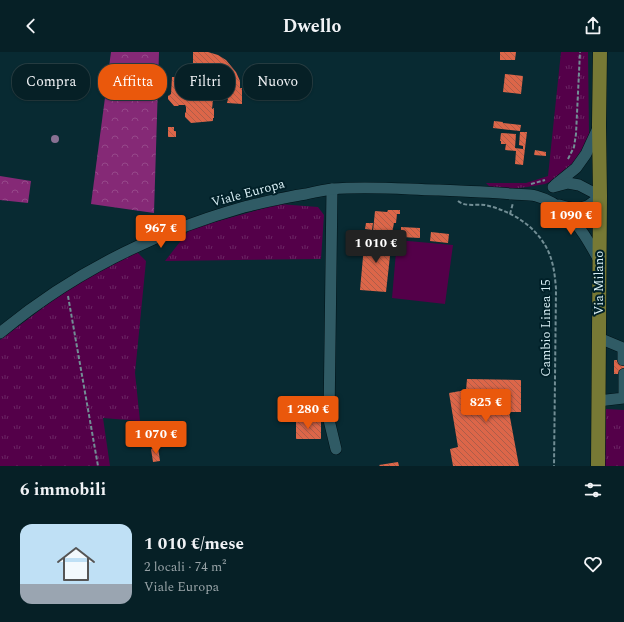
<!DOCTYPE html>
<html lang="it">
<head>
<meta charset="utf-8">
<style>
  :root { --surface:#062026; --page:#142d32; --text:#f1f3f6; --muted:#98a3a7; --line:#273e43; --accent:#ea580c }
  body { margin:0; font-family:Spectral,serif; background:var(--page); color:var(--text); height:100vh; display:flex; flex-direction:column; font-size:15px; white-space:nowrap }
  * { box-sizing:border-box; margin:0 }
  p { font-size:13px; color:var(--muted) }
  .icon { flex:none; width:22px; height:22px; fill:none; stroke:currentColor; stroke-width:2; stroke-linecap:round; stroke-linejoin:round }
  .map { position:relative; height:414px; overflow:hidden }
  .details { display:flex; flex-direction:column; background:var(--surface); flex:1 }
  .details>* { flex:none }
  .guide { position:absolute; left:12px; top:12px; width:400px; height:36px; display:flex; gap:8px }
  .price { position:absolute; translate:-50% -34px; padding:0 9px; border-radius:4px; background:var(--accent); color:#fff; font-size:13px; line-height:26px; filter:drop-shadow(0 1px 2px #0008) }
  .price::after { content:''; position:absolute; left:50%; top:24px; width:12px; height:9px; margin-left:-6px; background:inherit; clip-path:polygon(0 0,100% 0,50% 100%) }
  .price.current { background:#222; color:#fff }
  ul { padding:0; list-style:none }
  li { display:flex; align-items:center; gap:12px; height:100px; padding:0 20px }
  li+li { border-top:1px solid var(--line) }
  li span { display:grid; place-items:center; flex:none; width:112px; height:80px; border-radius:12px; color:#555 }
  li>.icon { margin-inline-start:auto }
  span .icon { width:48px; height:48px; fill:#fffc; stroke-width:1 }
  li b { font-size:17px }
  h2 { display:flex; justify-content:space-between; align-items:center; height:48px; padding:0 20px; font-size:17px }
  .pill { padding:0 14px; border-radius:16px; background:var(--surface); box-shadow:0 1px 3px #0004,0 0 0 1px var(--line); font-size:14px; line-height:36px }
  .pill.current { background:var(--accent); color:#fff }
  header { display:flex; justify-content:space-between; align-items:center; height:52px; padding:0 20px; background:var(--surface); font-size:18px; font-weight:700 }
  .map>svg:first-child { display:block }
  .grass { fill:url(#grass-tufts) }
  .forest { fill:url(#forest-crowns) }
  .pitch { fill:#540049 }
  .building { fill:url(#building-back-hatch) }
  .lines { fill:none; stroke-linecap:round; stroke-linejoin:round }
  .minor-casing { stroke:#001217; stroke-width:12 }
  .major-casing { stroke:#001217; stroke-width:15 }
  .path { stroke:#728e95; stroke-width:2; stroke-dasharray:4 2; stroke-linecap:butt }
  .minor { stroke:#305b65; stroke-width:11 }
  .major { stroke:#777935; stroke-width:14 }
  .tree { fill:#897193 }
  .labels { text-anchor:middle; dominant-baseline:central; stroke-width:4; stroke-linejoin:round; paint-order:stroke }
  .street-label { font-size:13px; fill:#d8eff5; stroke:#002028 }
</style>
</head>
<body>
<header><svg class="icon" aria-label="back" viewBox="0 0 24 24"><path d="M15 5l-7 7 7 7"/></svg>Dwello<svg class="icon" aria-label="share" viewBox="0 0 24 24"><path d="M12 15V3M7 8l5-5 5 5M5 13v7h14v-7"/></svg></header>
<div class="map">
<svg width="624" height="414" viewBox="0 0 624 414">
  <defs>
    <pattern id="grass-tufts" width="24" height="20" patternUnits="userSpaceOnUse"><rect width="24" height="20" fill="#540049"/><path d="M3 7l-1-3M5 7V3M7 7l1-3M15 17l-1-3M17 17v-4M19 17l1-3" fill="none" stroke="#6c2664"/></pattern>
    <pattern id="forest-crowns" width="20" height="18" patternUnits="userSpaceOnUse"><rect width="20" height="18" fill="#852976"/><path d="M2 6a3 3 0 1 1 6 0M12 15a3 3 0 1 1 6 0" fill="none" stroke="#96488a"/></pattern>
    <pattern id="building-back-hatch" width="6" height="6" patternUnits="userSpaceOnUse"><rect width="6" height="6" fill="#dc6649"/><path d="M-1 5l2 2M0 0l6 6M5-1l2 2" fill="none" stroke="#ae5d49"/></pattern>
  </defs>
  <rect width="100%" height="100%" fill="#082a32"/>
  <g class="grass">
    <path d="M561,0H588L589,83L584,96L570,116L554,128L545,132L527,135L518,136L490,135L486,131H526L548,124Z"/>
    <path d="M279,152L318,155L324,163L321,207L165,209L190,177Z"/>
    <path d="M137,200L146,209L135,321L140,369L103,366L110,414H0V288L72,234Z"/>
    <path d="M606,357L624,358V414H605Z"/>
  </g>
  <g class="forest">
    <path d="M111,0H159L154,161L91,152Z"/>
    <path d="M0,124L31,129L28,151L0,148Z"/>
  </g>
  <path class="pitch" d="M397,188L453,193L445,252L392,246Z"/>
  <g class="building">
    <path d="M193,0H208L218,3L226,8L236,20L240,29V36H242V52L227,51L228,47L220,40V34L219,32L217,33L218,37H219L211,46V48H213L212,57L214,56V66H213V69L191,71L185,65V61L186,60V55L185,53H179L178,54H174L168,47V44L171,42L172,25H185V26L193,27V28L199,25L201,26L203,24L209,25L214,22L207,17L203,19L202,17H201L198,14V11H193Z"/>
    <path d="M500,0H516L515,8H500Z"/>
    <path d="M505,22L523,24L521,42L503,40Z"/>
    <path d="M494,69L503,70V71L521,73L520,79L493,76Z"/>
    <path d="M168,75H174V79H176V85H168Z"/>
    <path d="M520,80H527L523,113L515,112L516,99L505,98L506,92H501V89H500L501,81L516,82L515,96L523,97V94L519,93Z"/>
    <path d="M535,98L546,100V104L534,103Z"/>
    <path d="M388,158H400V162H397L396,171H394L392,181L378,180V182H375V179H373L375,159L387,160Z"/>
    <path d="M366,171H373L372,178L365,177Z"/>
    <path d="M401,175L420,176V186L401,185Z"/>
    <path d="M431,180L449,182L448,191L430,189Z"/>
    <path d="M365,183L392,186L386,240L360,238Z"/>
    <rect x="614" y="308" width="10" height="14"/>
    <path d="M467,327L521,328V360H509L519,414H453L450,397L458,395L449,341L466,338Z"/>
    <rect x="296" y="369" width="25" height="18"/>
    <path d="M158,395L160,409L153,410L151,397Z"/>
    <path d="M398,410L399,414H380L379,413Z"/>
  </g>
  <g class="lines">
    <defs>
      <g id="minor">
        <path d="M555,133L576,116L586,102L598,76"/>
        <path d="M553,135L568,131L579,133L600,144C596,147 592,152 587,154C578,158 568,156 559,153"/>
        <path d="M332,137L329,368L336,397"/>
        <path d="M0,281C71,222 155,180 244,155C265,150 285,145 306,142C315,140 324,138 332,137C367,134 401,137 436,138C461,139 487,140 512,142C520,143 528,142 536,144C547,147 558,153 567,162C581,175 590,192 599,208"/>
        <path d="M599,286L623,296V308"/>
        <path d="M598,349L624,346V322"/>
      </g>
      <path id="major" d="M598,414L600,144L599,73L600,0"/>
    </defs>
    <use href="#minor" class="minor-casing"/>
    <use href="#major" class="major-casing"/>
    <g class="path">
      <path d="M568,107L574,95L576,82L580,0"/>
      <path d="M531,132L545,128"/>
      <path d="M458,149C465,155 476,152 485,153C512,159 538,175 549,201C554,213 555,225 556,237L554,414"/>
      <path d="M510,162L513,151"/>
      <path d="M68,244L98,414"/>
    </g>
    <use href="#minor" class="minor"/>
    <use href="#major" class="major"/>
  </g>
  <circle class="tree" cx="55" cy="87" r="4"/>
  <g class="labels">
    <g class="street-label">
      <text transform="translate(248 141) rotate(-15)">Viale Europa</text>
      <text transform="translate(599 231) rotate(-90)">Via Milano</text>
      <text transform="translate(546 276) rotate(-90)">Cambio Linea 15</text>
    </g>
  </g>
</svg>
<b class="price" style="left:571px;top:184px">1 090 €</b>
<b class="price" style="left:161px;top:197px">967 €</b>
<b class="price current" style="left:376px;top:212px">1 010 €</b>
<b class="price" style="left:486px;top:371px">825 €</b>
<b class="price" style="left:308px;top:378px">1 280 €</b>
<b class="price" style="left:156px;top:403px">1 070 €</b>
<div class="guide">
<a class="pill">Compra</a>
<a class="pill current">Affitta</a>
<a class="pill">Filtri</a>
<a class="pill">Nuovo</a>
</div>
</div>
<section class="details">
<h2>6 immobili<svg class="icon" aria-label="filters" viewBox="0 0 24 24"><path d="M4 7h16M4 17h16"/><circle cx="9" cy="7" r="2"/><circle cx="15" cy="17" r="2"/></svg></h2>
<ul>
<li><span style="background:linear-gradient(#bfe0f5 75%,#9aa5b1 0)"><svg class="icon" aria-label="home" viewBox="0 0 24 24"><path d="M3 11l9-7 9 7M6 9v11h12V9"/></svg></span><div><b>1 010 €/mese</b><p>2 locali · 74 m²</p><p>Viale Europa</p></div><svg class="icon" aria-label="heart" viewBox="0 0 24 24"><path d="M12 20l-8-8c-3-5 5-10 8-4 3-6 11-1 8 4z"/></svg></li>
</ul>
</section>
</body>
</html>
